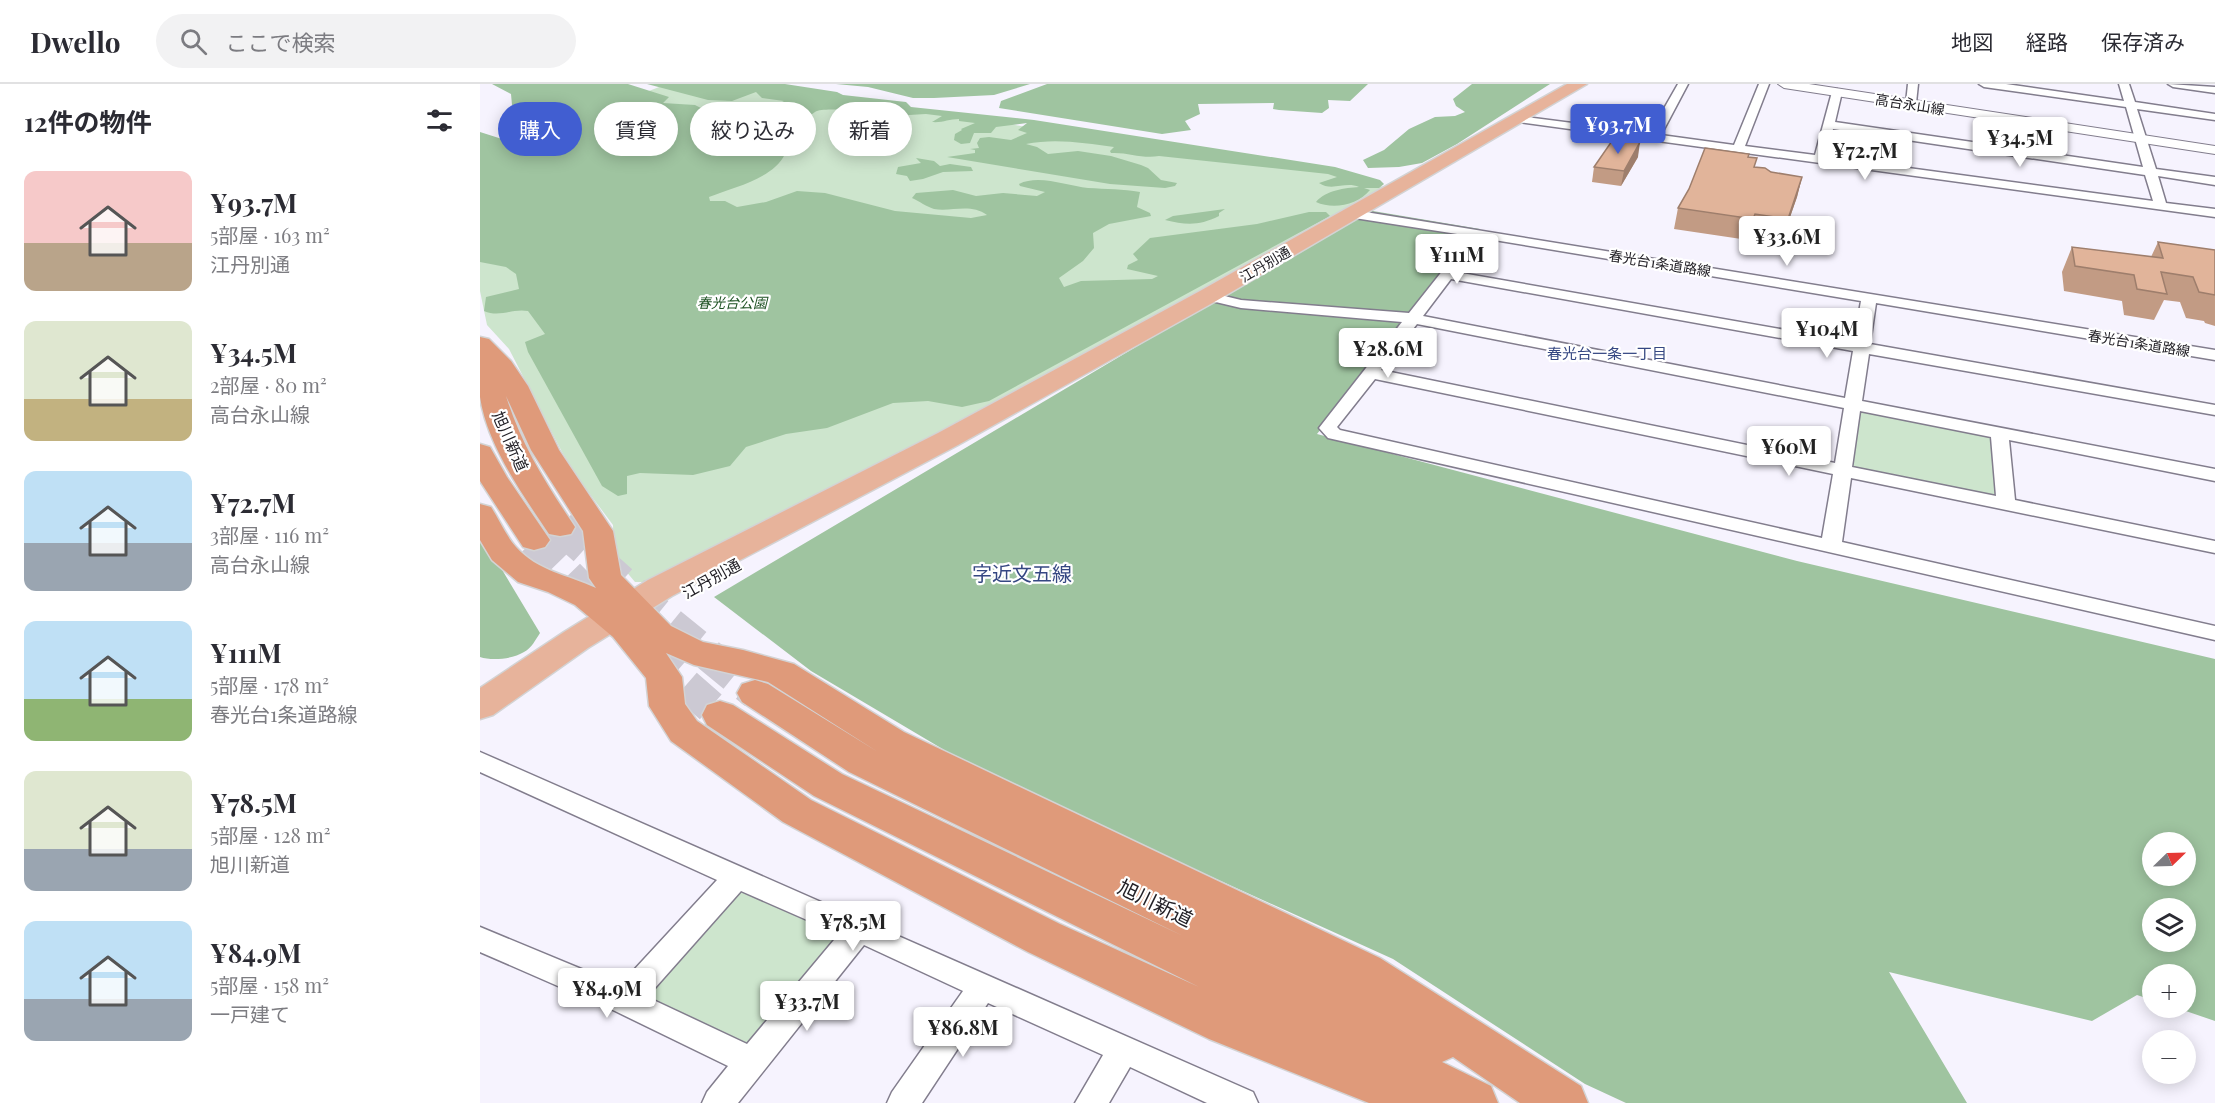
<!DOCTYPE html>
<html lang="ja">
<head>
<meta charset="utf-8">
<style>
  :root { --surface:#fff; --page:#f2f2f3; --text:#2b2b33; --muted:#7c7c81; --line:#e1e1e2; --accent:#415ed1 }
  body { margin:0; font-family:"Playfair Display","Noto Sans JP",serif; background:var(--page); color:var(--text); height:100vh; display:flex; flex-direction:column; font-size:22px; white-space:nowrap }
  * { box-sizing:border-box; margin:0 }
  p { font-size:20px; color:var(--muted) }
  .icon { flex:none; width:33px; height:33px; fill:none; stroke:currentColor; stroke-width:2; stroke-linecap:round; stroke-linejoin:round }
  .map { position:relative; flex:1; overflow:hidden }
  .details { display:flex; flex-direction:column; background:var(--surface); width:480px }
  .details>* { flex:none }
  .guide { position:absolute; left:18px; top:18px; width:570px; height:54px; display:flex; gap:12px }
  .needle { width:39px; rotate:67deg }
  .controls { position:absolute; left:1662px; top:748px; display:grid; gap:12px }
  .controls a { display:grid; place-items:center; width:54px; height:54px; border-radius:50%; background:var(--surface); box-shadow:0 3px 15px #0003; font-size:30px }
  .price { position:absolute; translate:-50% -51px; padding:0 14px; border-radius:6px; background:#fff; color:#222; font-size:20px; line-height:39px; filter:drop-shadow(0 2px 3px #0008) }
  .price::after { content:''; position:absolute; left:50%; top:36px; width:18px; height:14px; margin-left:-9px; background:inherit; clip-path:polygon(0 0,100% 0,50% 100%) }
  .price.active { background:var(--accent); color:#fff }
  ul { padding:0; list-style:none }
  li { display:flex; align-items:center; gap:18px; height:150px; padding:0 24px }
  li span { display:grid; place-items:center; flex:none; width:168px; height:120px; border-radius:12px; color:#555 }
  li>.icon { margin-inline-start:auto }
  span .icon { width:72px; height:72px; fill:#fffc; stroke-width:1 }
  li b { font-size:26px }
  h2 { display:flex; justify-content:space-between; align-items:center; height:72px; padding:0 24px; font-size:26px }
  .pill { padding:0 21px; border-radius:27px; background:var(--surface); box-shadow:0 3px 15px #0003; font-size:21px; line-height:54px }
  .pill.active { background:var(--accent); color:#fff }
  header { display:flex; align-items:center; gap:36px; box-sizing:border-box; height:84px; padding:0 30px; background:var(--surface); border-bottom:2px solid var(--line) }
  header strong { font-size:28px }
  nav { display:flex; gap:33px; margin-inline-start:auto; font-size:21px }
  .search { width:420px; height:54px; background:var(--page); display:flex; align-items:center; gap:15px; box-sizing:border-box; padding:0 21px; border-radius:33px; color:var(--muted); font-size:22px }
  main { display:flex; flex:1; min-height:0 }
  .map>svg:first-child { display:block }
  .green { fill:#cde5cd }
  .forest { fill:#9fc4a0; fill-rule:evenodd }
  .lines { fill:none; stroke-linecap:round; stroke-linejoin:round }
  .trunk-tunnel { stroke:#ccc9d3; stroke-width:33; stroke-dasharray:33 16; stroke-linecap:butt }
  .minor-casing { stroke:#827d8d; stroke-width:3 }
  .tertiary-casing { stroke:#827d8d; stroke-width:2 }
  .primary-casing { stroke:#d3d3d4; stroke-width:3 }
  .trunk-casing { stroke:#d3d3d4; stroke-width:3 }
  .minor { fill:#fff; fill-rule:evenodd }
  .tertiary { fill:#fff; fill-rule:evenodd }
  .primary { fill:#e7b39b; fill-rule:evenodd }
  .trunk { fill:#df9a7a; fill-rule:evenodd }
  .wall { fill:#c29b84 }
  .shaded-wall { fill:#9e7e6c }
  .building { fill:#e1b49a; stroke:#9e7e6c; stroke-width:1.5 }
  .labels { text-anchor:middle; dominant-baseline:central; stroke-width:4.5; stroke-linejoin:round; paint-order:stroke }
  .far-street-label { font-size:14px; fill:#232127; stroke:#fff }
  .far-park-label { font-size:14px; font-style:italic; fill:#1e5223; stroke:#fff }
  .far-neighbourhood-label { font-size:15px; fill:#354782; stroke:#fff }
  .street-label { font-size:16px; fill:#232127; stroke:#fff }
  .quarter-label { font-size:20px; fill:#354782; stroke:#fff }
  .near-street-label { font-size:20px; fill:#232127; stroke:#fff }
</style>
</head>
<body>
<header>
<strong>Dwello</strong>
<div class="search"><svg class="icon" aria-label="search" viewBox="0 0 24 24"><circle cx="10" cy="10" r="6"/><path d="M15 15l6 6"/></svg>ここで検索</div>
<nav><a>地図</a><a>経路</a><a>保存済み</a></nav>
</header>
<main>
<section class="details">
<h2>12件の物件<svg class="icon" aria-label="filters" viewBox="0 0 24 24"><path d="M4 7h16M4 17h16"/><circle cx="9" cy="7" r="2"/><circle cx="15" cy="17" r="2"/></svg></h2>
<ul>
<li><span style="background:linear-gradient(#f6c9c9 60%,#b9a48a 0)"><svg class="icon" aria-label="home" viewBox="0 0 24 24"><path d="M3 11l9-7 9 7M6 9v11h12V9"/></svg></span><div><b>¥93.7M</b><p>5部屋 · 163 m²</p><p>江丹別通</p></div></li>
<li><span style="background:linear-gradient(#dfe7d0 65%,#c2b280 0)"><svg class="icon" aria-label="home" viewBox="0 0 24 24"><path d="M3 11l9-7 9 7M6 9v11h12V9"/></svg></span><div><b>¥34.5M</b><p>2部屋 · 80 m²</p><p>高台永山線</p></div></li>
<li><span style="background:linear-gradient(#bfe0f5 60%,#9aa5b1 0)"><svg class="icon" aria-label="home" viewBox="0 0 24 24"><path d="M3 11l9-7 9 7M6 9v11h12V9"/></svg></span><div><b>¥72.7M</b><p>3部屋 · 116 m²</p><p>高台永山線</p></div></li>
<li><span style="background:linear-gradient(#bfe0f5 65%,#8fb573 0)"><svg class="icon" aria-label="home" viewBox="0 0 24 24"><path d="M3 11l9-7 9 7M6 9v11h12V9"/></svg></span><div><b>¥111M</b><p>5部屋 · 178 m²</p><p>春光台1条道路線</p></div></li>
<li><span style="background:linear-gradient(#dfe7d0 65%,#9aa5b1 0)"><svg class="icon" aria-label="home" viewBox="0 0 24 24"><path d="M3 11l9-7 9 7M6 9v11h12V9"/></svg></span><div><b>¥78.5M</b><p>5部屋 · 128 m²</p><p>旭川新道</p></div></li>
<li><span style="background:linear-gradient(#bfe0f5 65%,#9aa5b1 0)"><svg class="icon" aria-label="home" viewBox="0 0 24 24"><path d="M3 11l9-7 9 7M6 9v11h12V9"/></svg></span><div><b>¥84.9M</b><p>5部屋 · 158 m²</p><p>一戸建て</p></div></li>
</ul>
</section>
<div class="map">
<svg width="1735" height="1019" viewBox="0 0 1735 1019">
  <rect width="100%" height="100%" fill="#f6f3fe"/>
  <g class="green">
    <path d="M187,0H264L852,89L911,105L466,352L172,498H155L134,473L133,441L100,397L82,368L29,265L7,241L0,207V72Z"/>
    <path d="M1371,322L1520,350L1526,420L1363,386Z"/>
    <path d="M257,793L379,846L272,978L145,917Z"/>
  </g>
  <g class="forest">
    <path d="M12,0H148L189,13L183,19L215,21L229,28H240L264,35L259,45L298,59L305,70C293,95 254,103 229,113L230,117H245L257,123L286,118L317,107L345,109L415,127L491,134L507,131C491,119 471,128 454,125C447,123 439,117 432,114L436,109L473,106L496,112L523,109L557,112L565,108L540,102L539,100C559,90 587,102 608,104C626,105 643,105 660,108L657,123L670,129L671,132L629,140L613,149L614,164L603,177L579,194L584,203L601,197L672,195L678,192L647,185L648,181L658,176L653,170L670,154L777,140L829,128H846L850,132L509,317L482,323L448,317L413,319L347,344L306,350L266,363L250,382L213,391L160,389L147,392V410L138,412L122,402L48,268L45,258L65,250L48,227C32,224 20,234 4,227L6,213L39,205L36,190L26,183L0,178V48L22,55L65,40L81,30L65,22L32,21L31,10Z"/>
    <path d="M167,0H305L357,8L363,11L426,18L431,23L554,36L855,83L900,96L904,100L899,104H884L890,106C878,121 853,126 836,118C846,106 865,104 879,103C865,97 852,108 839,99L857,93L848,90L679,72C662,75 648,68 631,69L630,67L634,63C605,59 575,54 546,60L557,63L568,70L598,67L631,72L661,81L668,84L681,96L697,99L695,102L685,104L630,100L467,73L495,69V66L490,65L499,64L497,59L500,54L509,53L531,56L547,49L538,46L547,39L516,43L511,49H494L490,59L481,60L474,56L475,50L482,46L481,45L495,39L479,37V35C469,35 462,39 452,38L462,32L446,30L412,32L394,44L381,40L385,30L383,28C372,27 344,23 335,28C327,33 321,40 311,40L255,25C267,17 290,25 304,17L282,14L276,8L252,17L228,16Z"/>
    <path d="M356,0H550L514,11L454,14H433L388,3Z"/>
    <path d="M567,0H888L870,17L848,16L849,24L842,29L799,26L793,25L794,19L718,20L720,30L705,37L711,46L682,50L519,24L521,17Z"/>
    <path d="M992,0H1070L977,60L942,79L919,83L888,84L883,76L904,66L929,45L955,33L975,32L985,28L976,22L973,15Z"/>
    <path d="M436,74L454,77L460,82L470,80L491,83L493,87L463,88L443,95L430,97L427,92L416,90L418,83L441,79Z"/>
    <path d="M745,125L739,129V132C719,142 706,141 685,136L693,132Z"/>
    <path d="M887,126L1000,145L837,350L1317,477L1735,575V937L1697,924H1706V891H1672V916L1657,911L1612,937L1409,888L1487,1019H1146L1105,1000L913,875L670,765L466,667L331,587L234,513ZM1672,759H1706V792H1672ZM1672,825H1706V858H1672Z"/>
    <path d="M0,449L60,549C56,555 51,565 44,568C33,575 12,577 0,573Z"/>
  </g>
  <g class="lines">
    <g class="trunk-tunnel">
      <path d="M80,443L172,525L275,609"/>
      <path d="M54,456L122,526"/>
      <path d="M169,569L240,631"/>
    </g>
    <defs>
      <g id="minor">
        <path d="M1198,0H1208L1181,51L1254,61L1279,0H1289L1265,62L1335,71L1352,8L1357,5L1362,8L1355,38L1663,83L1646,23L1504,3L1499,0H1526L1644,17L1639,0H1649L1655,18L1735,30V36L1657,25L1676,85L1735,93V101L1678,92L1686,119L1735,125V133L1039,38L1033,35L1039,32L1170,49ZM1353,45L1665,91L1673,117L1347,73Z"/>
        <path d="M1428,0H1438L1436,19L1431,22L1426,19Z"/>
        <path d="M1688,0L1735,3V9L1693,3Z"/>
        <path d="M873,126L1735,266V276L1396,219L1390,260L1735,321V331L1389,270L1382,317L1735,385V397L1529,356L1535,416L1735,457V469L1371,394L1362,458L1735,542V556L848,354L839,344L922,238L761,224L723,215L721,212L728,208L761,216L929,229L990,152L868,133L866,130L868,127ZM1002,154L1381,217L1374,258L976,188ZM971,195L1373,267L1365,314L943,232ZM937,240L1364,324L1355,379L901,286ZM895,295L1353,390L1342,454L860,346L857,343ZM1380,327L1511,353L1516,412L1372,383Z"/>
        <path d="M0,668L773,1008L778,1019H727L650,983L629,1019H595L623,971L508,919L442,1019H407L412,1008L483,907L384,861L258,1019H222L227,1008L248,982L135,927L0,868V843L140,901L237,796L0,688ZM261,807L359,850L267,960L167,913Z"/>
      </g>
      <path id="tertiary" d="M1298,0H1329L1735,62V70L1304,4Z"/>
      <path id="primary" d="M1087,0H1107L736,217L478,361L192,512L108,564L13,631L0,635V604L84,548L168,496L458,349L720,207Z"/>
      <g id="trunk">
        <path d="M0,253L9,255L31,277L48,302L79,366L133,447L141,491L191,542L223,558L263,566L314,580L424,648L900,874L1101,1002L1108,1019H1040L973,973L962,978L1011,1002L1018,1019H889L729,955L548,868L303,738L191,657L169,622L166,594L133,553L95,521L68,508L38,498L12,476L0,456V420L11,423C19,435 26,452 36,463C57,487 88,491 116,504L109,494L103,447L51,366L26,312C41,361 67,401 95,443L91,450L80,452L69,450C43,411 7,361 0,313C0,294 0,272 0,253ZM186,569L214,581L288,598L398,668L288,600L275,596L262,600L257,609L262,618L369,688L703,852L362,690L253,621L240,617L227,621L222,631L227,641L334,712L719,903L580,840L331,716L217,637L205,620L202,593Z"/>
        <path d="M0,360L10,363L27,393L70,456L65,463L54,466L43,463L0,397Z"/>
      </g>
    </defs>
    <use href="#minor" class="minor-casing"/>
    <use href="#tertiary" class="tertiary-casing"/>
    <use href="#primary" class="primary-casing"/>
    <use href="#trunk" class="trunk-casing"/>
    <use href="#minor" class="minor"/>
    <use href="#tertiary" class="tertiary"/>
    <use href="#primary" class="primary"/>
    <use href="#trunk" class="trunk"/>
  </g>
  <g class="wall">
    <path d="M1158,73L1141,102L1112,98L1114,83Z"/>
    <path d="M1268,73L1275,83L1291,88L1322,93L1317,113L1302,156L1270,151L1268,156L1194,145L1198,124L1209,105Z"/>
    <path d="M1678,158L1735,166V242L1725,239L1724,237L1706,234L1700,218L1684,216L1674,236L1644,231L1642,217L1584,207L1582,188L1592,163L1671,173Z"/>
  </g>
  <g class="shaded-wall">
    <path d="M1160,58L1158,73L1141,102L1144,87Z"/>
    <path d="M1322,93L1317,113L1302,156L1308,135Z"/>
  </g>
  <g class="building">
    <path d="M1134,54L1160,58L1144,87L1114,83Z"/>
    <path d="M1225,64L1269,70L1268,73L1277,74L1274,83L1285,84L1291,88L1322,93L1308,135L1275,130L1273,135L1198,124L1209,105Z"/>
    <path d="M1678,158L1735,166V211L1719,208L1713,193L1681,188L1687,210L1657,205L1654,191L1595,182L1592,163L1683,174Z"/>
  </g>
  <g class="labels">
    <g class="far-street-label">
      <text transform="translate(1430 20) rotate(9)">高台永山線</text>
      <text transform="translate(1180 179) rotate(9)">春光台1条道路線</text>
      <text transform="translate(785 180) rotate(-30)">江丹別通</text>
      <text transform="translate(1659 259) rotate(9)">春光台1条道路線</text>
    </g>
    <g class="far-park-label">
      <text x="252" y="218">春光台公園</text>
    </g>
    <g class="far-neighbourhood-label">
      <text x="1127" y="269">春光台一条一丁目</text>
    </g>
    <g class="street-label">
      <text transform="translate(31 357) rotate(66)">旭川新道</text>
      <text transform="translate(231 494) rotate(-29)">江丹別通</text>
    </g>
    <g class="quarter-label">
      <text x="542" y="488">字近文五線</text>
    </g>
    <g class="near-street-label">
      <text transform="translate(676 818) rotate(26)">旭川新道</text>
    </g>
  </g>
</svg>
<div class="controls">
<a><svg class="needle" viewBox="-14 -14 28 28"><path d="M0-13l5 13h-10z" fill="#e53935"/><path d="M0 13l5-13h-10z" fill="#7c7c81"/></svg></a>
<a><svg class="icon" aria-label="layers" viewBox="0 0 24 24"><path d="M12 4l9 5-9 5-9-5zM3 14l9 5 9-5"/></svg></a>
<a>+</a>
<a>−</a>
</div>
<b class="price active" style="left:1138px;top:71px">¥93.7M</b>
<b class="price" style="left:1540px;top:84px">¥34.5M</b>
<b class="price" style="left:1385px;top:97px">¥72.7M</b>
<b class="price" style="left:1307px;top:183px">¥33.6M</b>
<b class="price" style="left:977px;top:201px">¥111M</b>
<b class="price" style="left:1347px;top:275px">¥104M</b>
<b class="price" style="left:908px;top:295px">¥28.6M</b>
<b class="price" style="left:1309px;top:393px">¥60M</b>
<b class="price" style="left:373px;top:868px">¥78.5M</b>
<b class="price" style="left:127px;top:935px">¥84.9M</b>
<b class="price" style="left:327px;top:948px">¥33.7M</b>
<b class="price" style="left:483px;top:974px">¥86.8M</b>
<div class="guide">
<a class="pill active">購入</a>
<a class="pill">賃貸</a>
<a class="pill">絞り込み</a>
<a class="pill">新着</a>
</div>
</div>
</main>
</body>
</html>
